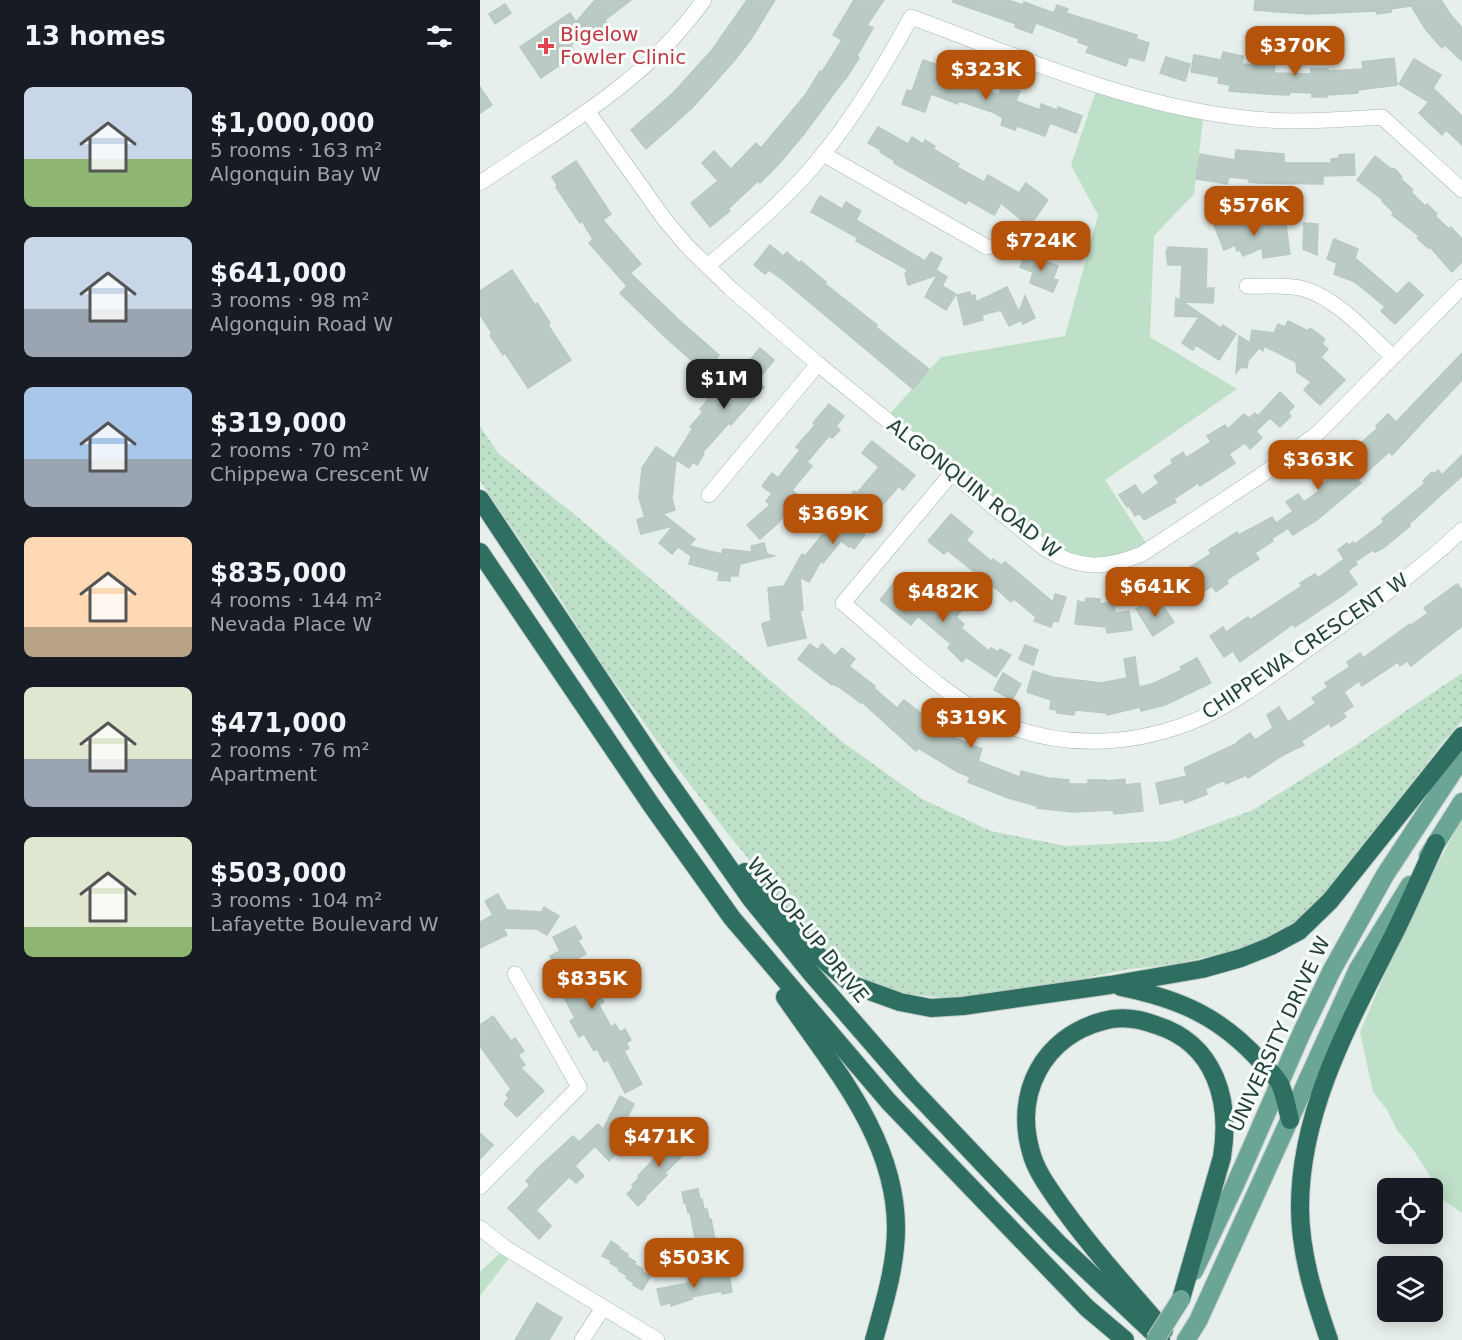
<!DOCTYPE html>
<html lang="en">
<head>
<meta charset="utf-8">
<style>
  :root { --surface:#171b24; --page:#20242c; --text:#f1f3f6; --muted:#9ea1a6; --accent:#b45309 }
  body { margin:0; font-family:"DejaVu Sans",sans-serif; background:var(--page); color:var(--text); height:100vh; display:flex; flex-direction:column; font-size:22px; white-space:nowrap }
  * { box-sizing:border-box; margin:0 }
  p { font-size:20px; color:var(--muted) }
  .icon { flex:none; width:33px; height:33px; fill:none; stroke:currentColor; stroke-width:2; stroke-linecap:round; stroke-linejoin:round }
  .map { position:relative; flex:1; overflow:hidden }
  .drawer { display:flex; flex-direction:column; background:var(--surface); width:480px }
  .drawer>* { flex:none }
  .controls { position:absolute; left:897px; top:1178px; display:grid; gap:12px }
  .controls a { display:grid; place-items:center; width:66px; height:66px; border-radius:9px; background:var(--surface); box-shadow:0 3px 15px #0003; font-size:30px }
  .price { position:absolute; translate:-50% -51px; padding:0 14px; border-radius:12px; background:var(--accent); color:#fff; font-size:20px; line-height:39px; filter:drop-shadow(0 2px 3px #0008) }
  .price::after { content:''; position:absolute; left:50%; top:36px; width:18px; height:14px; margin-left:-9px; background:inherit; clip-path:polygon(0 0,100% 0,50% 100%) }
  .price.selected { background:#222; color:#fff }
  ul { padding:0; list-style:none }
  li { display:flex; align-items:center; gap:18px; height:150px; padding:0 24px }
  li span { display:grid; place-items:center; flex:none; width:168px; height:120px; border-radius:9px; color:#555 }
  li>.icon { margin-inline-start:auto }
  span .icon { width:72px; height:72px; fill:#fffc; stroke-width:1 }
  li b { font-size:26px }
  h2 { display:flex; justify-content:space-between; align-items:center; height:72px; padding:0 24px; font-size:26px }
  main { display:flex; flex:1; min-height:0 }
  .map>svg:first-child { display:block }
  .grass { fill:url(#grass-dots) }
  .park { fill:#bfe0c8 }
  .building { fill:#bbcac4; stroke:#b8c9c2; stroke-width:1.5 }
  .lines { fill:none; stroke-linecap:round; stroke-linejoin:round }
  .minor-casing { stroke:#a8b8b2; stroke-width:16 }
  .major-casing { stroke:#c2cac8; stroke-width:20 }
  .highway-casing { stroke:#c2cac8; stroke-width:20 }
  .minor { stroke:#fff; stroke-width:15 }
  .major { stroke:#6aa596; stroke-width:18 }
  .highway { stroke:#2f6f62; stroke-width:18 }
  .major-bridge-casing { stroke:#c2cac8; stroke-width:20; stroke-linecap:butt }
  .major-bridge { stroke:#6aa596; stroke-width:18 }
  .health-dot { fill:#e0444e; stroke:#f7fbf9; stroke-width:2 }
  .labels { text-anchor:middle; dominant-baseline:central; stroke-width:6; stroke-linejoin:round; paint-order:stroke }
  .health-label { font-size:20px; fill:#be3a42; stroke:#f7fbf9; text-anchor:start }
  .street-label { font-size:20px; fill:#24423a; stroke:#f7fbf9 }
</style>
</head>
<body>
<main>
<section class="drawer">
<h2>13 homes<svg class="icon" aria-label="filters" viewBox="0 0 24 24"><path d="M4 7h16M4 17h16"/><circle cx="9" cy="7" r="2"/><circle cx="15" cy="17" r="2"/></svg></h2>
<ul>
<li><span style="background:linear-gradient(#c9d6e8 60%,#8fb573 0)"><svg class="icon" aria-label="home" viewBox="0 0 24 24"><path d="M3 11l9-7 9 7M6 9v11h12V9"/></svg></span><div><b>$1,000,000</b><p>5 rooms · 163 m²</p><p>Algonquin Bay W</p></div></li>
<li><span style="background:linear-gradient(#c9d6e8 60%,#9aa5b1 0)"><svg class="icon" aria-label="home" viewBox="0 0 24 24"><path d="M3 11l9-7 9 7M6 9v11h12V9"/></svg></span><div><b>$641,000</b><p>3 rooms · 98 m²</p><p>Algonquin Road W</p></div></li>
<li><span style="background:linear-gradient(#a9c7e8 60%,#9aa5b1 0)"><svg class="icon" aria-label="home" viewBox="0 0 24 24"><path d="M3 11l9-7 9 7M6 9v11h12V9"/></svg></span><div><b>$319,000</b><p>2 rooms · 70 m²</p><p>Chippewa Crescent W</p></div></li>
<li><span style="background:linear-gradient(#ffd9b3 75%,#b9a48a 0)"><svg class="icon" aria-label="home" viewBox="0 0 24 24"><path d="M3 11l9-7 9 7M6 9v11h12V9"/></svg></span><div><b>$835,000</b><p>4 rooms · 144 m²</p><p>Nevada Place W</p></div></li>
<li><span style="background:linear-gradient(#dfe7d0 60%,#9aa5b1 0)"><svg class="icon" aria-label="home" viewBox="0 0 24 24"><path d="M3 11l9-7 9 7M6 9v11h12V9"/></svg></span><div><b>$471,000</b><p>2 rooms · 76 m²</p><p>Apartment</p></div></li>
<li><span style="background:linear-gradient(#dfe7d0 75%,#8fb573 0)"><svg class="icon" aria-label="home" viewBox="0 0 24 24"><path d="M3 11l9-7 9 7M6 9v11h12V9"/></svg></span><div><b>$503,000</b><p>3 rooms · 104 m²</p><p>Lafayette Boulevard W</p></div></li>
</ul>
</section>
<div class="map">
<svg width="982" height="1340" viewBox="0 0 982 1340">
  <defs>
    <pattern id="grass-dots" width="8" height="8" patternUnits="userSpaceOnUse" patternTransform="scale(1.5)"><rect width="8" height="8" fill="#bfe0c8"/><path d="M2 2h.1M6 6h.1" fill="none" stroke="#a4c1ad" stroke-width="1.8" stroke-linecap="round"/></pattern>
  </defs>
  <rect width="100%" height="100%" fill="#e6efeb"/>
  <path class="grass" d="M0,426L18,453L100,519L364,743L442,799L511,831L586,846L689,841L773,810L873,747L982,673V721L962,743L855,885L826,913L796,935L746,953L689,965L649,969L586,982L493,996L465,998L428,994L389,982L350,953L298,895L245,830L189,757L120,662L75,591L0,481Z"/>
  <g class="park">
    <path d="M618,85L724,112L714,194L674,236L670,337L757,389L625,480L670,549L641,562L581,559L405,419L461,357L585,336L618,215L591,165Z"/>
    <path d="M982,819V1213L953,1193L950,1176L934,1151L917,1130L907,1110L893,1092L880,1032L930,915Z"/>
    <path d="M21,1252L30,1257L0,1296V1272Z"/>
  </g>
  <g class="building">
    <path d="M115,0H151L125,20L127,24L118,33L114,28L91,45L96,54L61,78L40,47L90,13L96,22Z"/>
    <path d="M267,0H295L271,39L254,61L212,108L166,149L151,130L193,93L232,50Z"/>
    <path d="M374,0H404L387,25L393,28L377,56L379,58L365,80H364L324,134L297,166L280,183L278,181L248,209L250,211L230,227L211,203L238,181L222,163L234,151L251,169L276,143L281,148L326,94L340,71L342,72L362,40L353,35Z"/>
    <path d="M473,0H528L543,5L544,2L574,13L577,5L588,9L586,13L657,35L656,39L669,43L664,61L649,57L646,66L606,52L609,46L598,42L599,39L556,23L552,33L535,27L536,24L473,2Z"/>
    <path d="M775,0H961L970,14L982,28V61L965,45L962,48L946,30L930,4L931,6L911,9V12L897,14L896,11L829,14L774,10Z"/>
    <path d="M25,4L31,13L15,24L9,14Z"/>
    <path d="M743,52L763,56L762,64L795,66L794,73L831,74V69H848V71L883,69L882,62L914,58L917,85L878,90V93L847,95V97H832V93L810,92L809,95L787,94L749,91L750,85L738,83L739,77L711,72L714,55L741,60Z"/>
    <path d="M686,57L710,64L705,81L680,73Z"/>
    <path d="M934,59L961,75L953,88L982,116V145L966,130L962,135L939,113L949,102L919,84Z"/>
    <path d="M443,60L467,68L468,65L482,70L478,80L519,95L522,85L540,91L536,101L560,110L561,104L577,110L578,107L602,116L597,130L596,133L570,123L565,136L537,126L535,130L521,125L523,118L515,113L479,101L478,104L451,94L445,112L422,104L427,90L432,91Z"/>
    <path d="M0,87L12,105L0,113Z"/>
    <path d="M398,127L428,144L432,137L443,144L445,140L455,146L453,149L479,164L477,167L504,182L508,175L539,193L546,183L568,200L551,224L566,223V228L586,226L589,249L553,253L549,226L521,203L514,215L488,200L486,204L414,163L415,161L400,152L401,150L388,143Z"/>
    <path d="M756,150L804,154V163H851V159L859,158V155L874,154L875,175L843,176V184L779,183L769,182V179L749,177L747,184L716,179L720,154L755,160Z"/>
    <path d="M895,156L910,168L915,169L922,177L921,179L933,190L931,192L945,206L947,204L957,214L955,216L969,229L971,227L982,239V262L972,272L950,247L948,248L937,238L939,236L912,215L914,213L902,201L903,200L877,180Z"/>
    <path d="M96,161L131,214L123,220L161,264L150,273L199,320L239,355L225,372L185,337L140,293L147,286L109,243L113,239L102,221L100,223L76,187L78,186L72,177Z"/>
    <path d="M340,196L362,209L366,202L381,211L376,220L445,261L451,252L462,258L456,270L467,277L462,286L476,294L466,310L445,297L457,275L428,285L425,274L428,270L376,241L378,238L331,212Z"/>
    <path d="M764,215L769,228L795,224V220L805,218L810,254L783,258L782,248L763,256L760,250L757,251L755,245L744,250L734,225Z"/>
    <path d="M824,223L838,224L837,255L823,249Z"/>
    <path d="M854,239L878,249L875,258L917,294L929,282L943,295L915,324L901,311L905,307L885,290L873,281L854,274L857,263L847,259Z"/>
    <path d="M290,245L303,256L307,252L319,263L321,261L346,282L344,283L397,325L396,327L449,369L433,389L303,280L289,270L285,274L274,265Z"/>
    <path d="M688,247L727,249L726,288H734L733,303L703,302L741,328L743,325L756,334L739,360L716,345L713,350L702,343L719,317L695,316L696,298L700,301L702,265H688L686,252Z"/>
    <path d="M546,253L578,266L573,279L578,280L573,292L550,283L553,272L540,267Z"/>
    <path d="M32,270L55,305L57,303L70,323L68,325L91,360L48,388L25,353L23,355L10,335L12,333L0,315V291Z"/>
    <path d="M527,287L539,312L545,296L555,318L543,324L541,320L529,326L521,310L502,315L503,320L484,325L477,295L490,292L491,296L495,295L496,302Z"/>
    <path d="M808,321L828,331L830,328L845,339L842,344L848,349L841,357L865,380L840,405L824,390L831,382L817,372L816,362L784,346L783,351L779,348L768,361L767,368L761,367L756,373L759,336L770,343L772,330L794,333L798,324L805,327Z"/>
    <path d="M280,348L294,360L277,381L284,387L251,425L249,423L222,453L224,454L217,465L213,462L209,468L194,458L213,428L210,427L223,412L220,409L227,401L228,394L234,387L246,394L266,369L264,367Z"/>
    <path d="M982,353V380L912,455L909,452L878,480L881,483L837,520L813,535L808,528L791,539L793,541L775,553L779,559L746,580L748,583L736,592L732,586L718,595L712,587L701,594L691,579L731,554L729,550L757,532L759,535L792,517L796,523L813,511L806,502L818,494L824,502L840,490L838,487L849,479L843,471L875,446L876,447L898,428L896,426L908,414L916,422Z"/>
    <path d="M800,392L814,406L808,413L811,416L800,427L790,418L776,431L782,438L770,449L765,443L749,454L755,463L720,486L718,483L694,499L696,502L664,520L659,513L655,516L649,506L647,507L639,495L655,485L662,495L679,483L674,476L693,463L691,460L703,452L706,458L731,442L727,436L745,425L748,429L764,414L769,418L775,413L778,416Z"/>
    <path d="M349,404L364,416L356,426L360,430L352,438L349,436L327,462L332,466L312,490L319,496L299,522L280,539L267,525L290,505L286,501L292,494L282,486L292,473L298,478L320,450L316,447L335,425L333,423Z"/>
    <path d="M392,441L435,475L423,490L419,486L400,508L396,504L376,528L385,535L374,549L370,546L369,547L361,541L343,563L341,561L329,582L320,577L323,610L320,611L326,638L288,646L282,626L283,623L291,621L288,588L304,586L322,554L325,556L353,522L351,521L360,511L358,510L374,491L377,493L399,467L382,453Z"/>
    <path d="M176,447L196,460L192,499L195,510L183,514L215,539L209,546L242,554L243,549L272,552L271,546L284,543L287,554L294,556L260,564L258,576H250V581L238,580L239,572L209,564L211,556L198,547L192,554L179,543L193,526L161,534L157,520L165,517L159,498L162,468Z"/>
    <path d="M982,455V476L929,524L930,526L903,548L895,552L893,550L875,562L877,564L868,571L877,584L863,595L815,627L813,624L760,662L753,651L744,657L730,636L743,627L746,632L768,617L770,620L822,586L820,583L835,574L838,578L864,559L858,550L867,543L869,545L873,542L875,544L904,522L902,519L945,483L943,481L952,472L954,474L958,470L962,475Z"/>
    <path d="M471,514L493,532L486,540L511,561L513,559L521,565L525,562L573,602L575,594L586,597L578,622L573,621L571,627L554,621L556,617L534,599L531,602L513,586L509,591L495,580L499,576L467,550L464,554L448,541Z"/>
    <path d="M422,573L436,585L434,588L461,611L477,592L489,602L476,617L484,624L481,628L509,651L511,648L518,652L520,649L531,655L516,677L486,657L482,662L468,648L471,644L438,616L431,625L400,600Z"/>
    <path d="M977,584L982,590V626L931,666L927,661L920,666L918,662L882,686L879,681L864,692L873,706L863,713L866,717L851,727L849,723L821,741L824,745L803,755L768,778L766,775L746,784L744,780L725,789L727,794L705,803L703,799L680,804L676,783L707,776L704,768L758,743L757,742L770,733L775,740L793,728L787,715L799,707L808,722L836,703L832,698L848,687L845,683L870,667L867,662L880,653L883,658L930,624V626L948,613L944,608Z"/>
    <path d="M606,598L620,599V604L634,602L635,613L649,611L652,630L627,633L626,627L595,624L598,601L605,603Z"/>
    <path d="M669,600L676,610L683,606L694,622L673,636L656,609Z"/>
    <path d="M330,644L338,650L342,644L355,656L362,648L375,659L369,666L395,686L394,688L417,708L424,700L443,715L445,713L473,737L502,749L498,761L540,777L541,771L568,778L589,780L588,784H608V780H626V781L645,779V785L660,783L663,811L634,814L633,810L592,812L557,808V806L528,798L488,782L490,777L478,772L438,748L436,751L382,702L381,703L359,687L353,684L352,685L318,659Z"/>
    <path d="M545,645L558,650L553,665L539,659Z"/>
    <path d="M655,657L659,687L672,684L702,670L700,667L717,658L731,683L685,705L661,711L660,707L627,715V713L595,710L594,715L577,713V710L570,709L571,700L547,692L553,671L572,677L621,683L647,678L644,659Z"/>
    <path d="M523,673L541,684L532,700L514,690Z"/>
    <path d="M18,894L27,910L62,912L64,907L79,916L67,935L57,929L23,928L27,935L0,948V922L13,915L5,901Z"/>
    <path d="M95,926L102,938L98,940L106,954L98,958L124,1002L119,1005L131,1027L135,1024L140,1032L145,1029L151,1040L146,1043L149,1048L144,1051L162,1084L145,1093L128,1060L124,1062L117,1049L114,1051L104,1034L99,1037L90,1021L95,1018L80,990L87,986L70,956L80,951L73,937Z"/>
    <path d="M13,1016L31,1041L35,1038L44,1051L38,1055L45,1065L41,1068L64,1091L37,1117L24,1104L29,1098L26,1095L31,1089L0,1046V1025Z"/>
    <path d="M140,1096L154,1104L140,1132L152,1144L141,1155L138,1152L129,1161L115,1146L95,1166L104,1176L96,1183L89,1177L56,1210L71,1226L59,1239L28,1208L50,1185L46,1181L58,1168L93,1136L99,1142L118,1124L123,1129Z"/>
    <path d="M201,1130L212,1142L205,1149L207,1151L185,1173L187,1175L165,1197L166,1198L158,1206L147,1194L154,1187L152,1185L159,1178L158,1176Z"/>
    <path d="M0,1133L13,1145L0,1159Z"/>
    <path d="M218,1189L220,1200L222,1199L224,1209H227L229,1219H231L237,1250L220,1253L218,1242L216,1243L210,1212L208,1213L206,1203H204L202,1192Z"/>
    <path d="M131,1241L140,1247L139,1249L148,1254L147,1257L156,1262L154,1264L163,1269L162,1271L171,1276L162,1290L153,1285L154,1283L146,1278L147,1276L138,1270L139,1268L130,1263L132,1261L122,1256Z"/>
    <path d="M228,1275V1277L238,1275L239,1277L249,1275L252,1292L242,1294V1291L211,1297L212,1299L191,1306V1303L181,1305L177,1289L208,1283V1281Z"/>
    <path d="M57,1303L82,1318L69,1340H35Z"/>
  </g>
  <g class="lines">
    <defs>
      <g id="minor">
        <path d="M108,112L185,220L207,246L251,289L338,364L564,548C599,570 625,569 662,554L783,474L839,432L982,287"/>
        <path d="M343,154L507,247"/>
        <path d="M0,183C82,127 165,83 224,0"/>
        <path d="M229,265C269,230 311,195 344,153C378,111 405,65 431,17C537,56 643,103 756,117C805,124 853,120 902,117L982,190"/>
        <path d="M767,286C785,287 807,284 824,289C859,300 887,333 913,357"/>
        <path d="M472,473L363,603C412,644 467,701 526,725C588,750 660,745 721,718C761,700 798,669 835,644C886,608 937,573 982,530"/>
        <path d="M229,495L338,364"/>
        <path d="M0,1187L99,1087L35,974"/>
        <path d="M0,1228L24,1247L177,1340"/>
        <path d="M102,1340L123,1308"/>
      </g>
      <g id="major">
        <path d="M948,856L982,802"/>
        <path d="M714,1271L755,1185L822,1032L852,970L905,875L982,758"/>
        <path d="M706,1340L718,1321L878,969L930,885"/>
      </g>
      <g id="highway">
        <path d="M0,499L177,765L271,899L331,973L431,1088L578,1243L681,1340"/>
        <path d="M0,552L172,806L252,918L409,1102L607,1308L645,1340"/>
        <path d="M265,872L331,949L354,969L373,985L420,1002L451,1008L483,1006L630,985L722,969L761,958L791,946L819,931L850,901L982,736"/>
        <path d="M641,987C700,999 741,1017 782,1063C787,1069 796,1076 800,1084C805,1095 807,1108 810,1120"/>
        <path d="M305,997C353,1067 416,1138 416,1228C416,1266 404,1304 394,1340"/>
        <path d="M684,1330C649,1290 613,1250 582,1207C571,1191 556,1172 551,1152C534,1093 563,1037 623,1021C640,1016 660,1019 676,1025C736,1044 751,1101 742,1157L701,1299"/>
        <path d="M849,1340C834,1297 820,1253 820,1207C820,1109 871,1019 914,934C929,904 942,873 956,843"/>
      </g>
    </defs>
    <use href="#minor" class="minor-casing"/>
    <use href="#major" class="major-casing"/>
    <use href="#highway" class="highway-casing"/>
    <use href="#minor" class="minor"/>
    <use href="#major" class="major"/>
    <use href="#highway" class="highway"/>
    <defs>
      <path id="major-bridge" d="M675,1340L701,1299"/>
    </defs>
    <use href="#major-bridge" class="major-bridge-casing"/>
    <use href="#major-bridge" class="major-bridge"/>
  </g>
  <path class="health-dot" d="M63 37h6v6h6v6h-6v6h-6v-6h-6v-6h6z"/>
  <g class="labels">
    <g class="health-label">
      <text x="80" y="34">Bigelow<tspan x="80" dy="23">Fowler Clinic</tspan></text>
    </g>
    <g class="street-label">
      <text transform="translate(494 488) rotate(38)">ALGONQUIN ROAD W</text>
      <text transform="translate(825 646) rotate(-34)">CHIPPEWA CRESCENT W</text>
      <text transform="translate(328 930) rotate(51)">WHOOP-UP DRIVE</text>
      <text transform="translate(799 1034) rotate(-65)">UNIVERSITY DRIVE W</text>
    </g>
  </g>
</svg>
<div class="controls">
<a><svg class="icon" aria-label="locate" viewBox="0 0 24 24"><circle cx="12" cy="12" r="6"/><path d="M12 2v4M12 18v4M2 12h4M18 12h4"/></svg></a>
<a><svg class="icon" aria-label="layers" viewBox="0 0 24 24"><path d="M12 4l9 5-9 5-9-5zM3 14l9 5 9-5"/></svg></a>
</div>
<b class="price" style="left:815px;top:77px">$370K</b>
<b class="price" style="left:506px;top:101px">$323K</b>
<b class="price" style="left:774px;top:237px">$576K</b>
<b class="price" style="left:561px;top:272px">$724K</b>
<b class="price selected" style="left:244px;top:410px">$1M</b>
<b class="price" style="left:838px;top:491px">$363K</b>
<b class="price" style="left:353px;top:545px">$369K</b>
<b class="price" style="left:675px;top:618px">$641K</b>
<b class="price" style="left:463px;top:623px">$482K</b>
<b class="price" style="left:491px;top:749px">$319K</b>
<b class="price" style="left:112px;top:1010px">$835K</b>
<b class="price" style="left:179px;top:1168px">$471K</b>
<b class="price" style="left:214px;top:1289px">$503K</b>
</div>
</main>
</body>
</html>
